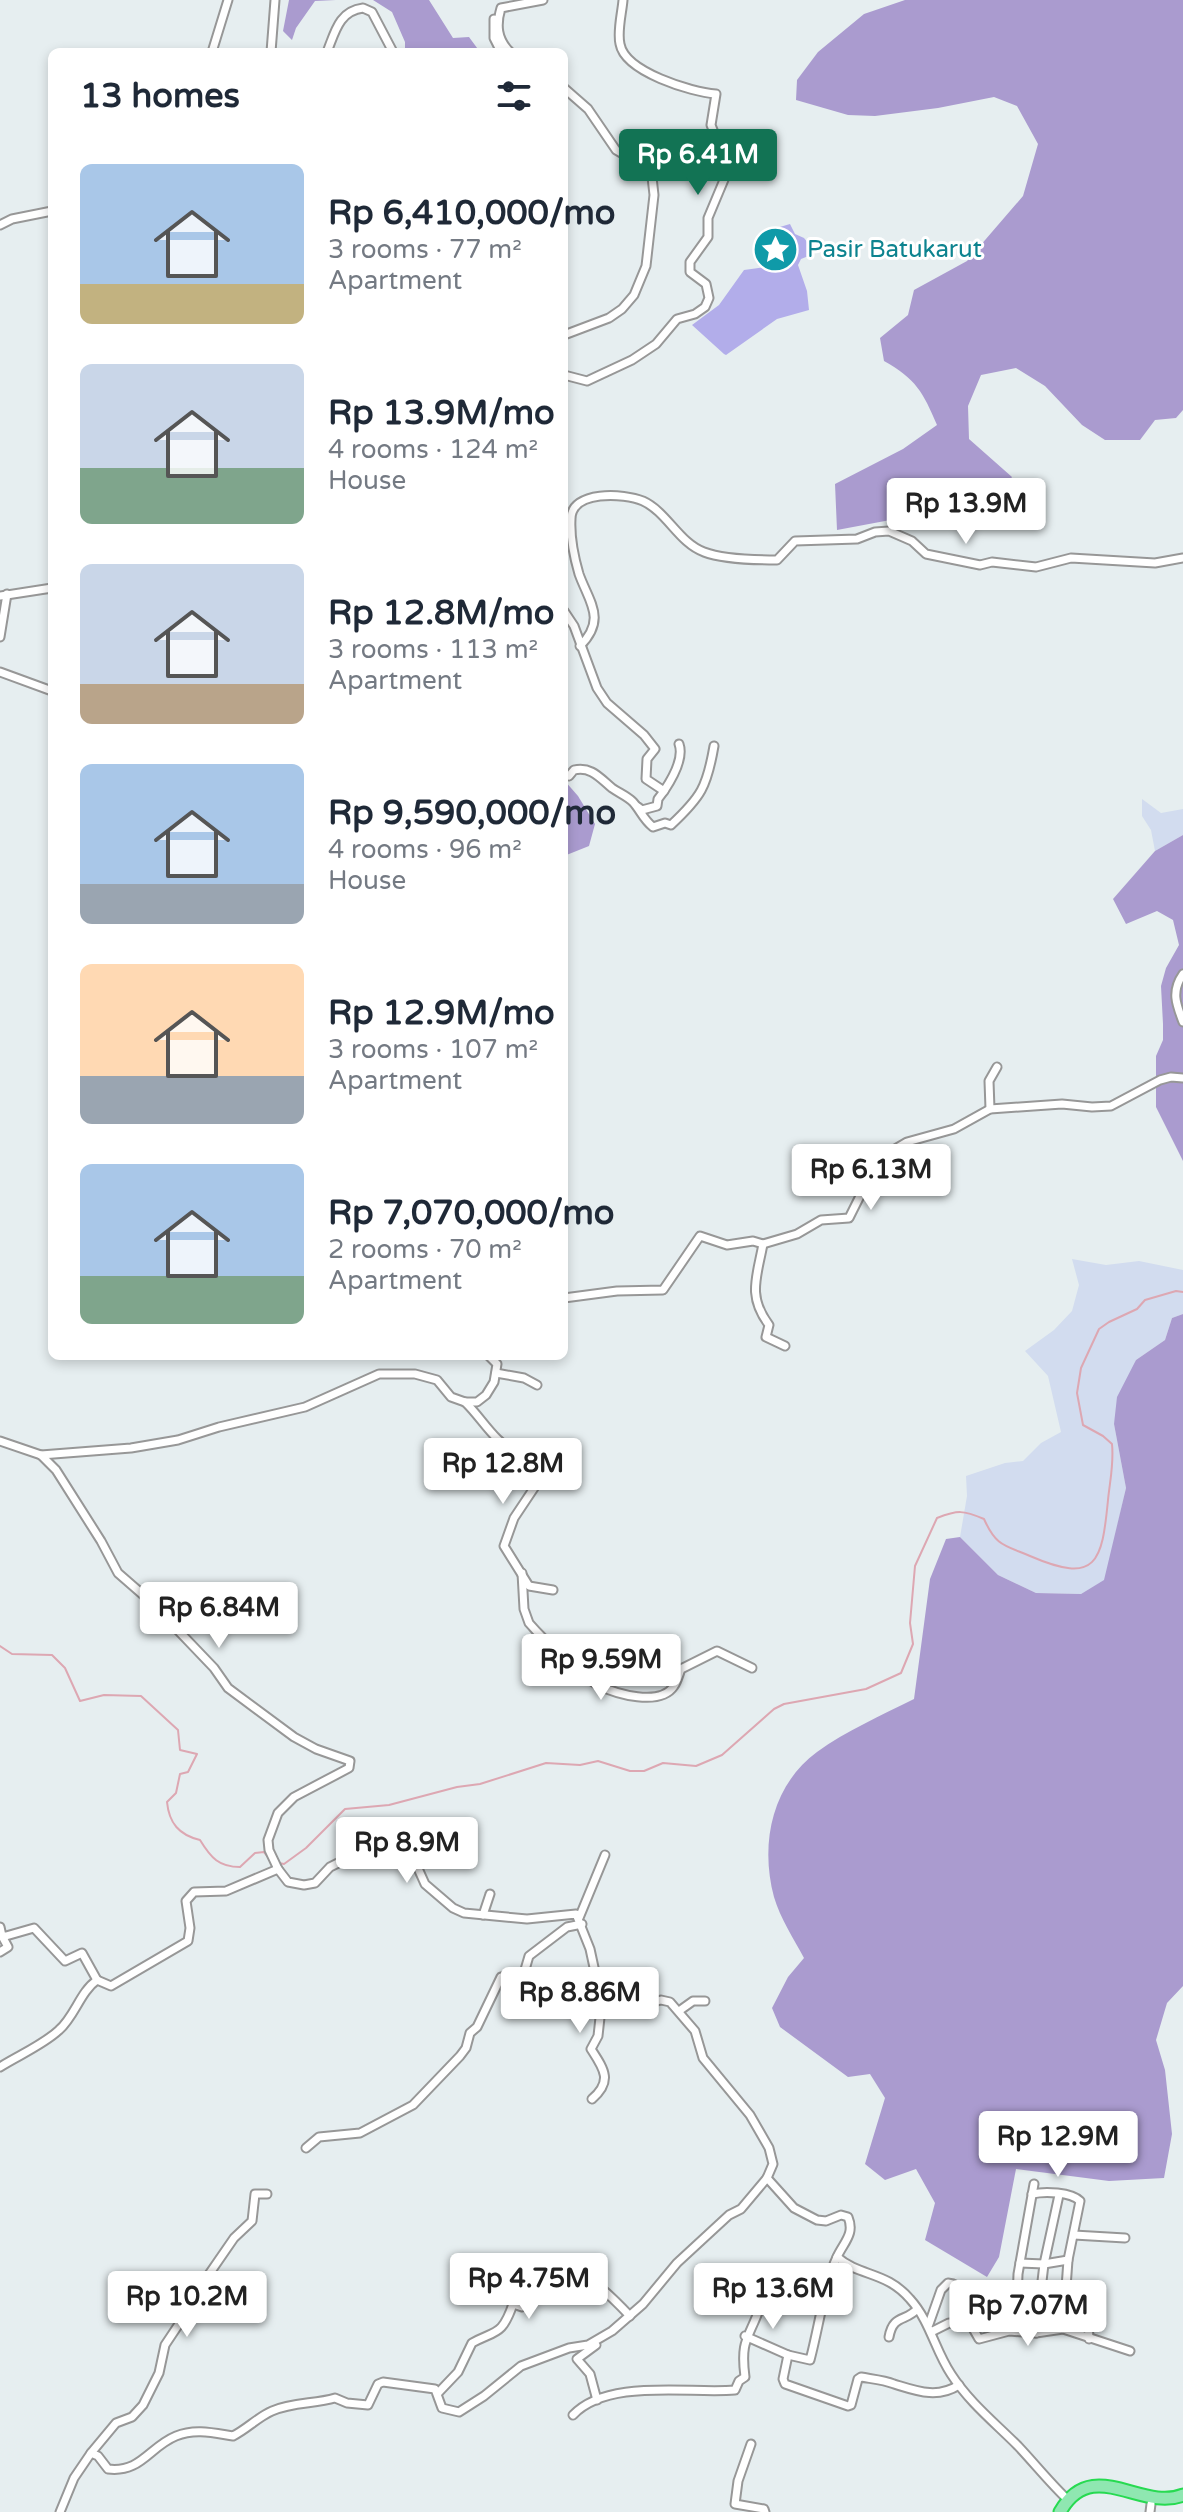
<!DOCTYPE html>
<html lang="en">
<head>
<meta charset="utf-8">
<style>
  :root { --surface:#fff; --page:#f2f2f3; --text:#1f2937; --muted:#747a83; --accent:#127354 }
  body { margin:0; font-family:"Varela Round",sans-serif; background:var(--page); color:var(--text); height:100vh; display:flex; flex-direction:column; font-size:30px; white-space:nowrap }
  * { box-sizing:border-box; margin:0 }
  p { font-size:26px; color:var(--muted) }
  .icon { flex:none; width:44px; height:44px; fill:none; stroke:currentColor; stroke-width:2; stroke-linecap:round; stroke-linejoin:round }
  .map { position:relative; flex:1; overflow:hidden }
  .drawer { position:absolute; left:48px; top:48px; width:520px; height:1312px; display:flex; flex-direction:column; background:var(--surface); border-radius:12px; box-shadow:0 4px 12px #0003 }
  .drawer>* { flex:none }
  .price { position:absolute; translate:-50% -68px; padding:0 18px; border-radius:8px; background:#fff; color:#222; font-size:26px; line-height:52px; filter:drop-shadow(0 2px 4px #0008) }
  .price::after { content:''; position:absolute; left:50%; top:48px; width:24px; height:18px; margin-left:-12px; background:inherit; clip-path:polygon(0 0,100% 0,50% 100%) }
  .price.active { background:var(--accent); color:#fff }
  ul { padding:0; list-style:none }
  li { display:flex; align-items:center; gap:24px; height:200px; padding:0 32px }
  li span { display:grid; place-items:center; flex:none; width:224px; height:160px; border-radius:12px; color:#555 }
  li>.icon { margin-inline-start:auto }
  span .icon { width:96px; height:96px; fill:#fffc; stroke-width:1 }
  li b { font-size:34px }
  h2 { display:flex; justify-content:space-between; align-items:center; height:96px; padding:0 32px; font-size:34px }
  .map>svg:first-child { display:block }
  .farmland { fill:#d2dcef }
  .grass { fill:#b2adea }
  .forest { fill:#aa9bcf }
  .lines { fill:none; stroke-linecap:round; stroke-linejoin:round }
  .stream { stroke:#dda7b2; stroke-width:2 }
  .minor-casing { stroke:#979797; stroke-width:11 }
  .highway-casing { stroke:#27da51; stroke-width:15 }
  .minor { stroke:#fff; stroke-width:7 }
  .highway { stroke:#8fe7b1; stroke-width:11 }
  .labels { text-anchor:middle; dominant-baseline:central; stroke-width:6; stroke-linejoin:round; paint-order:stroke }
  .culture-label { font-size:24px; fill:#0d838f; stroke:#fff; text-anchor:start }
</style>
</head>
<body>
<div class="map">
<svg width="1183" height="2512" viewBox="0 0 1183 2512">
  <rect width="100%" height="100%" fill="#e6eef0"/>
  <g class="farmland">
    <path d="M1142,799L1161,813L1183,809V835L1155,851L1151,830L1142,816Z"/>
    <path d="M1072,1259L1106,1265L1139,1261L1183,1270V1314L1172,1318L1165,1340L1136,1360L1114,1424L1126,1488L1105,1580L1081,1594L1036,1593L998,1575L960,1537L967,1496L966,1476L1005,1463L1023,1461L1041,1443L1061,1432L1048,1376L1025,1351L1054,1330L1072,1311L1079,1285Z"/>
  </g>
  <path class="grass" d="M790,224L795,234L804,238L812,248L811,255L801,259L798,265L807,291L809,310L777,319L726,355L724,354L692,325L719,305L744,270L766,267L769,261L763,253L762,242L773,229Z"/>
  <g class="forest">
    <path d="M289,0H336L315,1L296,28L292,40L283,31Z"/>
    <path d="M373,0H429L453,38L469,37L480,52H405V42L392,12Z"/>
    <path d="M905,0H1183V410L1176,418L1155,420L1140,440H1105L1082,425L1045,386L1016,368L981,375L968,406L969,439L1012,477L1001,493L969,491L917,515L837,530L835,484L903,449L937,425C923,392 916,379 884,361L880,338L908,315L914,290L967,261L1023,196L1038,144L1017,106L994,97L938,108L875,116L848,115L796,100L797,80L818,52L864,14Z"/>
    <path d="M564,780L578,796L595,824L589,846L564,856Z"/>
    <path d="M1183,835V1161L1156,1107V1056L1163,1040V1024L1161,986L1166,968L1179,945L1173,920L1157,911L1126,924L1113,899L1155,851Z"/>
    <path d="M1183,1314V1986L1167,2003L1156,2040L1165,2070L1172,2134L1164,2178L1109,2181L1016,2169L999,2257L987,2277L925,2240L935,2203L916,2169L885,2180L865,2164L885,2098L870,2074L848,2077L780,2027L772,2008L788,1977L804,1958C794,1939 780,1918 774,1897C760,1845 771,1786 817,1752C846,1731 882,1715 914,1699L930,1579L946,1539L960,1537L998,1575L1036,1593L1081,1594L1104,1580L1126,1488L1114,1424L1117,1397L1136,1360L1165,1340L1172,1318Z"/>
  </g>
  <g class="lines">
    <g class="stream">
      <path d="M0,1646L12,1654L52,1655L65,1668L80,1701L104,1695L141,1696L178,1730L180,1750L197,1754L188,1772L180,1774L176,1793L167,1802C169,1823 179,1835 200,1840C211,1858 219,1867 240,1867L255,1853L264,1852L273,1863"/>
      <path d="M279,1863L284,1864L306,1848L345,1809L389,1805L457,1787L480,1784L546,1763L580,1765L598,1761L630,1771H644L663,1763L696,1766L722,1755L774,1709L784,1704L866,1689L901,1673L913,1644L910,1623L915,1566L937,1518C958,1510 963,1510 984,1519C996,1546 1004,1545 1030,1556C1097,1585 1102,1562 1108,1500C1110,1480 1114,1464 1112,1444L1103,1436L1083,1425L1077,1393L1081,1368L1099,1329L1109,1322L1137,1309L1145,1300L1176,1291L1183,1292"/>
    </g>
    <defs>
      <g id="minor">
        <path d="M494,19V38L501,52"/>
        <path d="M212,52L228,0"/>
        <path d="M271,52L275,0"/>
        <path d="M327,52C335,32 339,11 363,8L372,12L393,52"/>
        <path d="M510,52C497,39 496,25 501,8L543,0"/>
        <path d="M564,88L588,109L616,150L647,168L652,177L654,195L646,266L634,295L622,309L609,318L564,335"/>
        <path d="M0,225L12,219L52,211"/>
        <path d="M564,375L587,381L632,360L656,344L677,319L695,314L705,307L709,298L706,284L690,272V262L708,237V218L726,175L723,155L711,125L716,94C691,92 625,72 620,44C617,31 622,13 623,0"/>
        <path d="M0,596L52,588"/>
        <path d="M564,611L574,626L597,688L607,703L644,735L655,749L647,759L646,779L664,791C672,779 684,758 679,744"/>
        <path d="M0,637L7,594"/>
        <path d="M580,646C607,619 589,602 579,574C574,557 570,537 571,519C571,490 624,493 643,501C667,512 679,543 704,552C722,559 758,560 777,560L795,541L857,539L875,532L889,531L912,541L926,554L980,565L992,562L1036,567L1071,558L1155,563L1183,558"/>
        <path d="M0,672L52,691"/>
        <path d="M569,776L574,770C591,766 600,778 612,788C619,793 627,796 633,802C641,811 643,819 653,827L665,823L671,825C701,797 707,787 714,746"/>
        <path d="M638,807L642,810L657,806L658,799L664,791"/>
        <path d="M1183,974C1171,991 1176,1004 1183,1022"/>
        <path d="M990,1109L989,1081L997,1067"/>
        <path d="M763,1244C757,1277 747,1296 769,1325L766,1337L785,1346"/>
        <path d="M564,1298L617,1291L663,1290L700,1236L727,1245L753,1241L763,1244L797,1234L821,1220L849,1218L873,1170L890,1152L907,1142L954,1129L990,1109L1062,1104L1092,1107L1111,1106L1160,1080L1171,1077L1183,1078"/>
        <path d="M496,1373L524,1378L537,1385"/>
        <path d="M465,1402C482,1418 495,1444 517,1452C528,1456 539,1455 549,1458L550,1464L514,1518L504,1546L529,1586L553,1590"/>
        <path d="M0,1441L41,1455L56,1470L101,1541L118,1573L149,1600L214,1668L228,1688L294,1737L316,1749L350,1761L349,1768L294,1797L278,1813L268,1840L269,1850L278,1869L288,1882L304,1885L315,1883L330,1867L352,1856L412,1855L425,1884L453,1908L464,1913L527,1919L576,1914L590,1949L595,1972L610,1992L635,2005H643L661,2000L670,2002L695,2031L703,2058L750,2115L769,2148L773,2164L767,2178L794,2208L817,2220L826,2221L841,2215L848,2217C855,2234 844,2242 837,2257C825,2282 818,2331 810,2360L788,2355L745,2336"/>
        <path d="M41,1455L131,1448L178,1440L219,1427L305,1407L379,1374H415L437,1380L451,1397L465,1402H477L486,1395L494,1382L497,1364L489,1356"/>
        <path d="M522,1573L524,1609L529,1623C542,1638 581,1676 598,1685C616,1694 660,1707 674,1686C677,1682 679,1674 681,1669L717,1651L752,1668"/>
        <path d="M483,1915L490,1894"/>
        <path d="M579,1918L605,1855"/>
        <path d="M0,1927L2,1936H6L34,1928L65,1961L82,1953L97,1980"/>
        <path d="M0,1952L8,1947L2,1936"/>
        <path d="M679,2011L693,2001H705"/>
        <path d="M0,2067C19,2055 43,2045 59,2030C75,2016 80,1992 97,1980L111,1986L188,1941L190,1928L186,1901L194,1892L226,1891L278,1869"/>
        <path d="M592,2099C613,2081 604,2069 591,2049L598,2036L602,1999L597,1976"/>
        <path d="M306,2148L319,2137L360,2133L413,2105L460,2056L466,2048L470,2033L477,2027L501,1977L524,1973L529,1956L567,1927L582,1924"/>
        <path d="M1032,2194C1045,2191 1071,2192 1080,2201L1068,2260L1063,2329"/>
        <path d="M1074,2235L1125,2238"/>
        <path d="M837,2257C860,2277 886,2271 910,2299C930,2321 935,2350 951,2374C969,2402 994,2422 1018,2446C1035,2464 1050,2483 1068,2500"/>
        <path d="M1020,2263L1044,2264L1068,2260"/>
        <path d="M1065,2294L1087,2302"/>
        <path d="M929,2324L941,2290L948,2283C969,2285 964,2307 966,2324"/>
        <path d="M1016,2330L1018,2274L1034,2184"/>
        <path d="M931,2332L949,2323L971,2325L979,2339L1009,2331L1036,2333L1063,2329L1130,2351"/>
        <path d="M1036,2333L1044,2264L1059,2195"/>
        <path d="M889,2337C893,2314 906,2322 917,2309"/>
        <path d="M1089,2339L1087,2302L1089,2287"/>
        <path d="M596,2345L577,2359L590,2374L597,2400"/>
        <path d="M788,2355L783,2379L785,2384L848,2406L851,2405L858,2379L861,2377C872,2379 884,2380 894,2384C917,2391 937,2399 959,2385"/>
        <path d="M438,2393L458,2372L472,2343C496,2330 502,2336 513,2304L522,2307L543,2283L560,2268C585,2269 613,2298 630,2316"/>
        <path d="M573,2415C608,2378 689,2394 735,2390L739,2381L745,2377C740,2339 749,2339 760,2307"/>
        <path d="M751,2444L738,2481L735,2504L764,2509L765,2512"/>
        <path d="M91,2453L116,2423L132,2417L143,2405L159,2373L165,2345L179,2324L183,2312L234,2238L252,2221L255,2194H267"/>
        <path d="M60,2512L74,2478L91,2453L98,2456L108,2469C141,2473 149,2447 176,2436C195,2428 214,2433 233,2436C247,2429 258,2417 272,2411C292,2402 315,2404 335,2398L347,2403L368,2405L378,2384L383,2382L435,2389L442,2408L459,2412L484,2396L521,2366L569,2348L588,2345L612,2331L643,2304L677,2263L729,2215L741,2209L767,2178"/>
        <path d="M1150,2512L1151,2504"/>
      </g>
      <path id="highway" d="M1060,2512C1092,2455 1141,2512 1183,2495"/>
    </defs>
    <use href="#minor" class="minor-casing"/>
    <use href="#highway" class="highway-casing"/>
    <use href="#minor" class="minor"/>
    <use href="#highway" class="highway"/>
  </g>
  <defs>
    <symbol id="sight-disc" viewBox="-11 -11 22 22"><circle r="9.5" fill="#0f9aa8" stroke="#fff"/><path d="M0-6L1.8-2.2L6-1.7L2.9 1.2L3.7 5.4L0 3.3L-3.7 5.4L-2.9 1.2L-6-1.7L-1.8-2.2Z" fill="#fff"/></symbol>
  </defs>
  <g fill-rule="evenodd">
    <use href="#sight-disc" x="750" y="224" width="51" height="51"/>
  </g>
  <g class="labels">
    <g class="culture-label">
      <text x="807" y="249">Pasir Batukarut</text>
    </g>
  </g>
</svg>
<b class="price active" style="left:698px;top:197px">Rp 6.41M</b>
<b class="price" style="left:966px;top:546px">Rp 13.9M</b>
<b class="price" style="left:871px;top:1212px">Rp 6.13M</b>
<b class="price" style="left:503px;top:1506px">Rp 12.8M</b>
<b class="price" style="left:219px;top:1650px">Rp 6.84M</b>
<b class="price" style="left:601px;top:1702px">Rp 9.59M</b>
<b class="price" style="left:407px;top:1885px">Rp 8.9M</b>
<b class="price" style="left:580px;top:2035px">Rp 8.86M</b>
<b class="price" style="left:1058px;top:2179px">Rp 12.9M</b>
<b class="price" style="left:529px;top:2321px">Rp 4.75M</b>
<b class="price" style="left:773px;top:2331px">Rp 13.6M</b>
<b class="price" style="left:187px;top:2339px">Rp 10.2M</b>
<b class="price" style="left:1028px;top:2348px">Rp 7.07M</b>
<section class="drawer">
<h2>13 homes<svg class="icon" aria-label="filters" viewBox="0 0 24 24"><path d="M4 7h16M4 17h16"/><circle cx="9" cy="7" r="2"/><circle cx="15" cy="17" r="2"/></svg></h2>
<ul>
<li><span style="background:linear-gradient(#a9c7e8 75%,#c2b280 0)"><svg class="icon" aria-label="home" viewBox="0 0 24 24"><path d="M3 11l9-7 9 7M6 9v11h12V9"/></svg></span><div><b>Rp 6,410,000/mo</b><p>3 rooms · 77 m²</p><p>Apartment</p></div></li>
<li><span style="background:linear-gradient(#c9d6e8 65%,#7fa58c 0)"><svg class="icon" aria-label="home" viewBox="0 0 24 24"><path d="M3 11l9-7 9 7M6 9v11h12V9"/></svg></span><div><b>Rp 13.9M/mo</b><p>4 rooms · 124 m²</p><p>House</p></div></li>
<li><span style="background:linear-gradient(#c9d6e8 75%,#b9a48a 0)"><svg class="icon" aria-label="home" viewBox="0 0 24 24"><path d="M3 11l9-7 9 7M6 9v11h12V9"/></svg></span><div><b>Rp 12.8M/mo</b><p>3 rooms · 113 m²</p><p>Apartment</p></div></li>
<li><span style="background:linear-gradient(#a9c7e8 75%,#9aa5b1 0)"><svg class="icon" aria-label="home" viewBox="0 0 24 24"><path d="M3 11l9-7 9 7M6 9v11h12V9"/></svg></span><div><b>Rp 9,590,000/mo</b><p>4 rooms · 96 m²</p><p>House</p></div></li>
<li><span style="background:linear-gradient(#ffd9b3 70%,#9aa5b1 0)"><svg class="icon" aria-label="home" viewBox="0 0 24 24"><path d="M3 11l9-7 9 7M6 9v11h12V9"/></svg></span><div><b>Rp 12.9M/mo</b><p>3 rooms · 107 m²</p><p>Apartment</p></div></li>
<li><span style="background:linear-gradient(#a9c7e8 70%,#7fa58c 0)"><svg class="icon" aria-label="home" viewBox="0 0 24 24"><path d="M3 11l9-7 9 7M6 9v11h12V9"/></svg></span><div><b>Rp 7,070,000/mo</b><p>2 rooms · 70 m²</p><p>Apartment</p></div></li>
</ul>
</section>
</div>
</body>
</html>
